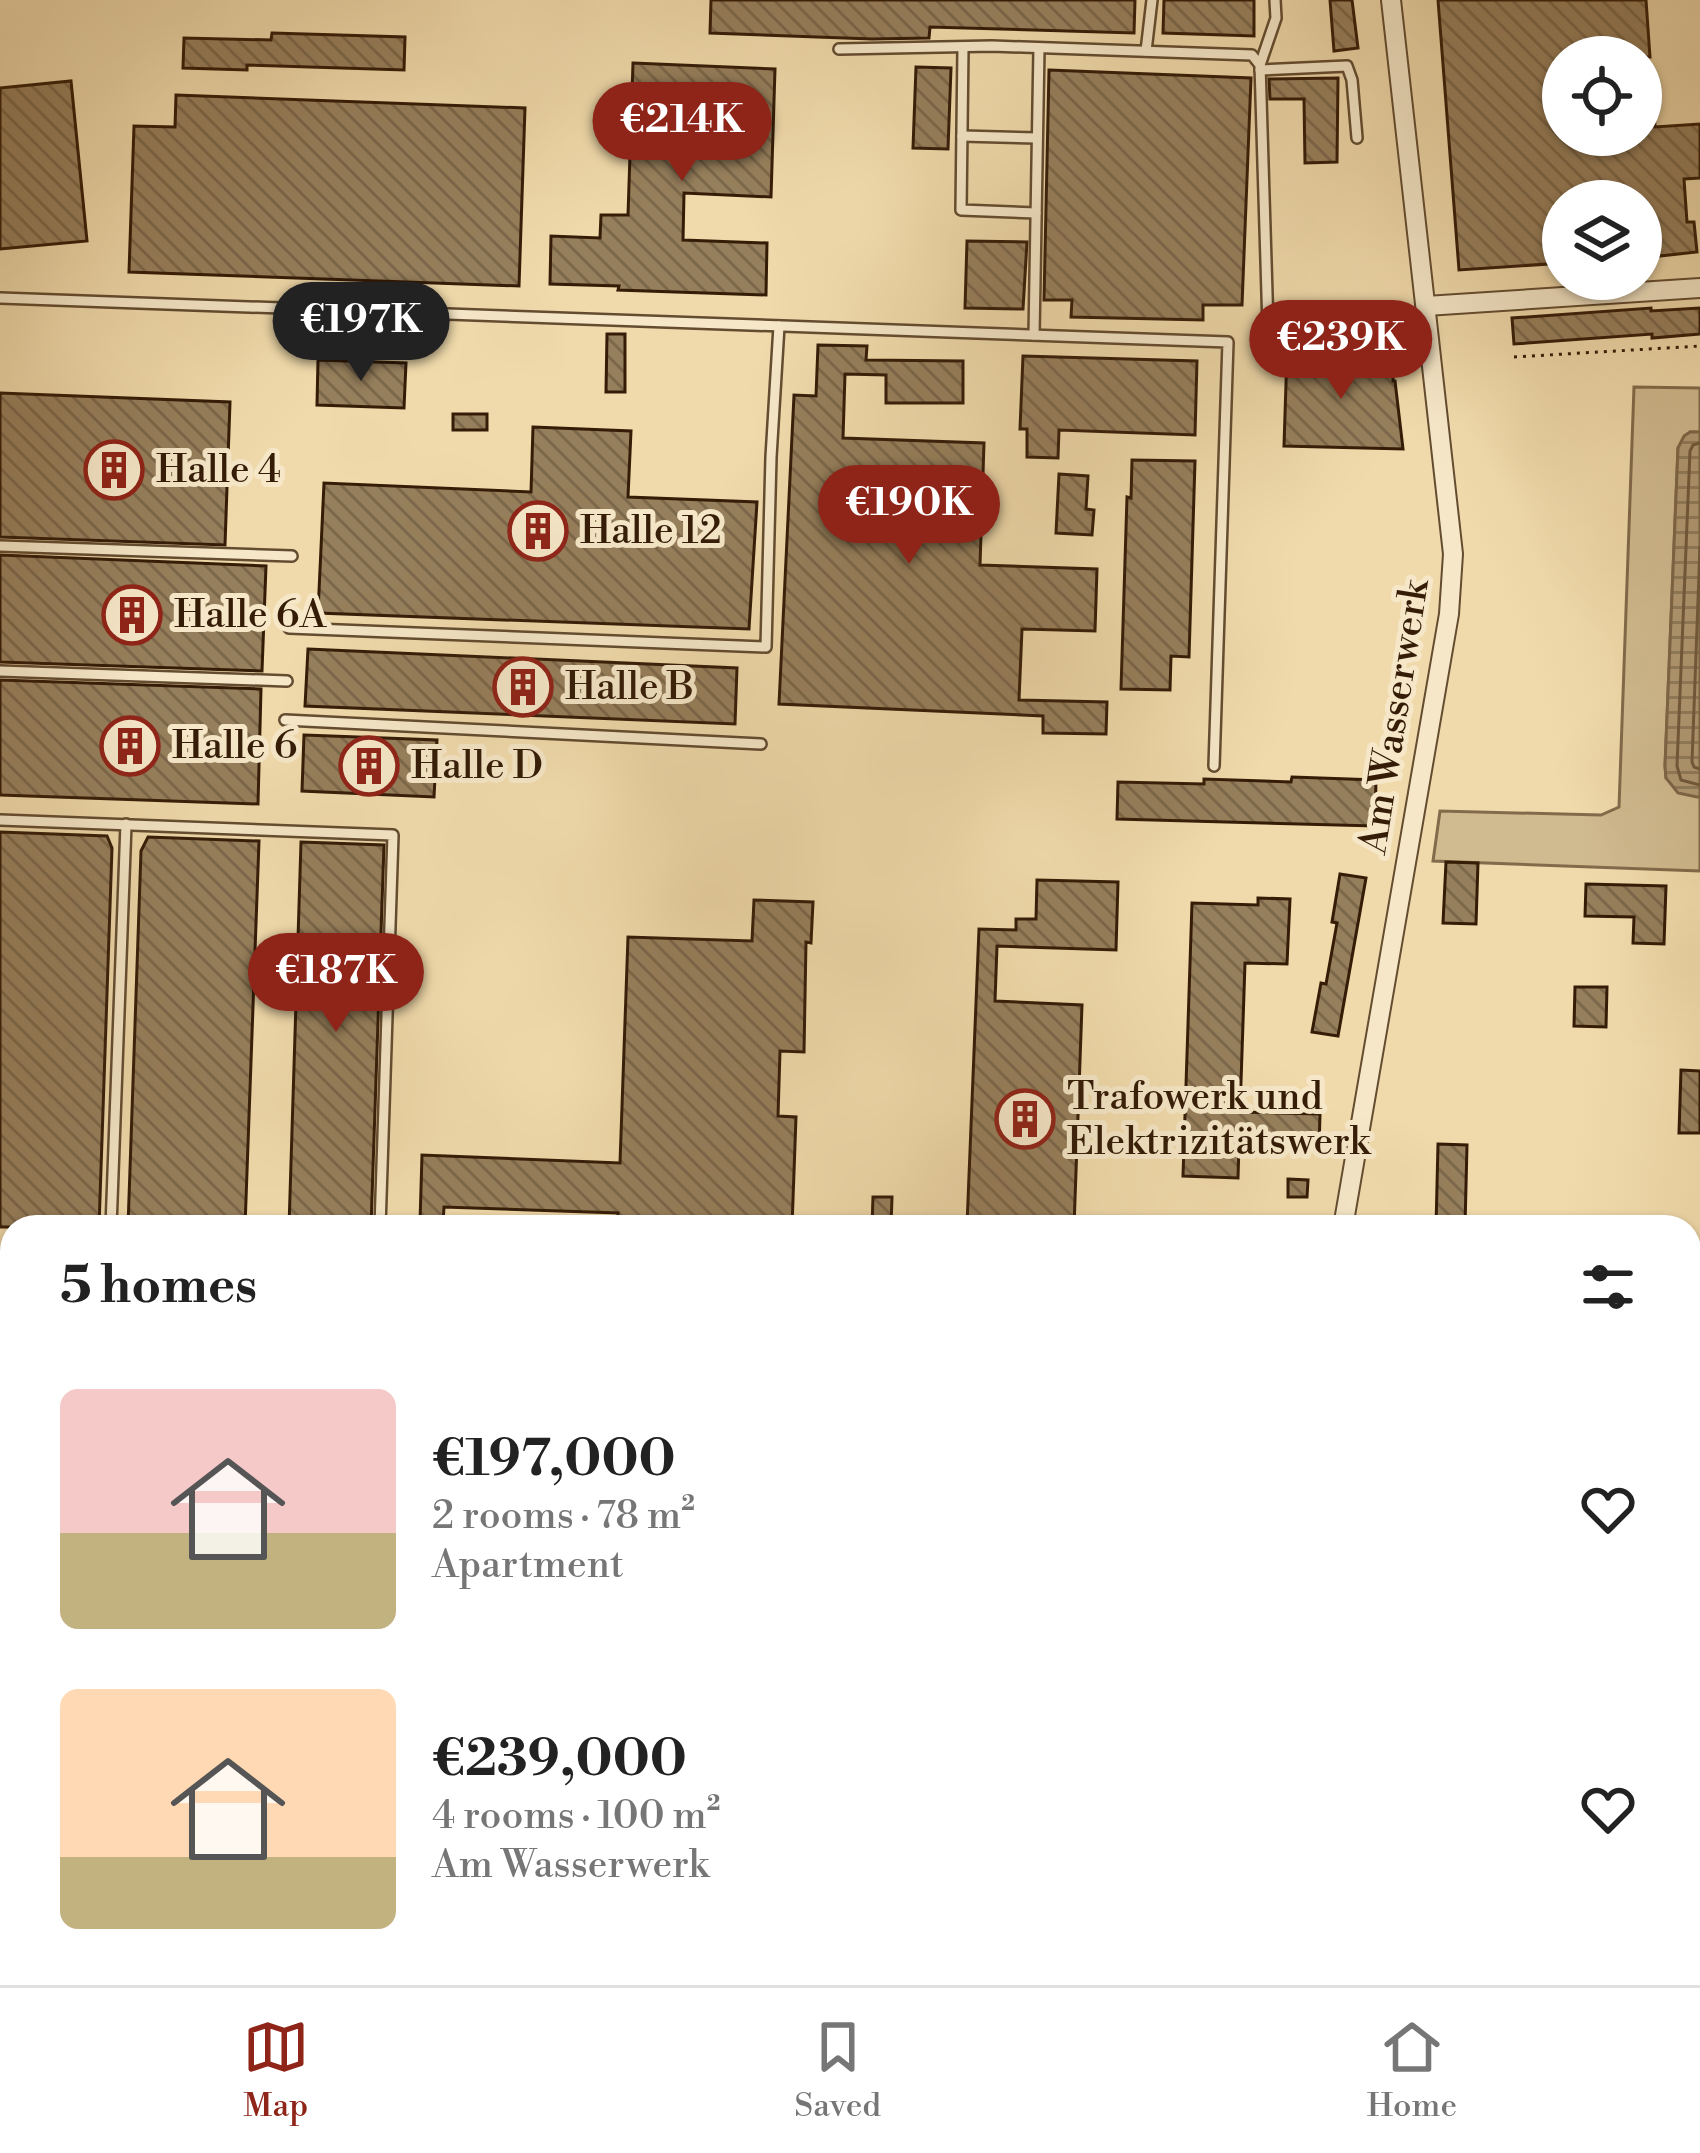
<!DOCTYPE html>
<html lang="en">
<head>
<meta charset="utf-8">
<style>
  :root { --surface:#fff; --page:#f6f6f6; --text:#222; --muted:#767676; --line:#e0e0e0; --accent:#8f2418 }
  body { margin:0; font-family:"Libre Bodoni",serif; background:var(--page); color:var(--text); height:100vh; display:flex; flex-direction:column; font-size:45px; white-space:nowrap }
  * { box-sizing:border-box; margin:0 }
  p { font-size:39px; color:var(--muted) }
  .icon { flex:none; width:66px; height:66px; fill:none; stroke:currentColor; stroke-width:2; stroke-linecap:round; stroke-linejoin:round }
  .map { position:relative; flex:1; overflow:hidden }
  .details { position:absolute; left:0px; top:1215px; width:1701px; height:771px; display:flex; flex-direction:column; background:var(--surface); border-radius:36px 36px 0 0; box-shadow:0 3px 9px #0004 }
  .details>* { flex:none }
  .fabs { position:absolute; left:1542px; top:36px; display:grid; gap:24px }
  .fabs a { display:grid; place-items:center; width:120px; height:120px; border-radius:50%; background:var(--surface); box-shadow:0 3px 9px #0004; font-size:60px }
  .price { position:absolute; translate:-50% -102px; padding:0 27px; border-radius:42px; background:var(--accent); color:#fff; font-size:39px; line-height:78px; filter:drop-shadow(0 3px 6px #0008) }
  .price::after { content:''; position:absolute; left:50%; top:72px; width:36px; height:27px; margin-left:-18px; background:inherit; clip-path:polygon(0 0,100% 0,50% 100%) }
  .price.active { background:#222; color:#fff }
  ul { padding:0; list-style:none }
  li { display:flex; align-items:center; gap:36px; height:300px; padding:0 60px }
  li span { display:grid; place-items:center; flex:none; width:336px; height:240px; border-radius:18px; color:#555 }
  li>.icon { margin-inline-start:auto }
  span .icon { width:144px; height:144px; fill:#fffc; stroke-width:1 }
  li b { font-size:51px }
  h2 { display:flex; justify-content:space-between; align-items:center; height:144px; padding:0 60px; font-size:51px }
  .tabs { display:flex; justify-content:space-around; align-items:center; height:168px; border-top:3px solid var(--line); background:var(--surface); font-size:33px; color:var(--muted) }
  .tabs a { display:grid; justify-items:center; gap:6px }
  .tabs .active { color:var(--accent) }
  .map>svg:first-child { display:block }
  .grass { fill:#d0ba8f; stroke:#826b4b; stroke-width:3 }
  .water { fill:url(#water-rules); stroke:#7e6748; stroke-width:3 }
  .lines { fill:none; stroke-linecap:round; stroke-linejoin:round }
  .shore { stroke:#725a3d; stroke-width:3 }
  .building { fill:url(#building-back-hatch); stroke:#341c07; stroke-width:3 }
  .service-casing { stroke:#634c30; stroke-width:14 }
  .minor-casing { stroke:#634c30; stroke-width:22 }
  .tertiary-casing { stroke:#634c30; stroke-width:28 }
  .path { stroke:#341c07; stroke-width:3; stroke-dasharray:3 6; stroke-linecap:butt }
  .service { stroke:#f5e7c8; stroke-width:9 }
  .minor { stroke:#f5e7c8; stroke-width:18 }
  .tertiary { stroke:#f5e7c8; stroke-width:24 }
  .tram { stroke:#341c07; stroke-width:3 }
  .labels { text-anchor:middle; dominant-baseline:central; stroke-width:10; stroke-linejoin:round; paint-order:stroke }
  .poi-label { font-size:39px; fill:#341c07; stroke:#f5e7c8; text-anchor:start }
  .street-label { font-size:39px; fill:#341c07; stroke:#f5e7c8 }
</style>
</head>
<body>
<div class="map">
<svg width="1700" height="1985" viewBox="0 0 1700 1985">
  <defs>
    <pattern id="water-rules" width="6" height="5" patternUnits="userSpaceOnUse" patternTransform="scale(3)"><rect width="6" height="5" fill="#b09973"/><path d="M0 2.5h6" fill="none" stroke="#907c5c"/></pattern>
    <pattern id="building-back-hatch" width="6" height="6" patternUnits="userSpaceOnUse" patternTransform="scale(3)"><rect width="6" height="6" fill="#967f5c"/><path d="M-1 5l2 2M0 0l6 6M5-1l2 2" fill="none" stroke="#7b674a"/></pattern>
  </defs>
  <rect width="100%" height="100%" fill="#f0daab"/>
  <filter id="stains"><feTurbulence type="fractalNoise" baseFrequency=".00167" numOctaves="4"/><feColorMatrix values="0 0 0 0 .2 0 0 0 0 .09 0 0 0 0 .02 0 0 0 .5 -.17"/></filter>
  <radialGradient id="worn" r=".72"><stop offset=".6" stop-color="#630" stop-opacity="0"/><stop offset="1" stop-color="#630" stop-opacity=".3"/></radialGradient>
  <g class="grass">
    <path d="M1634,387L1700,388V432H1690L1678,448L1665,766L1666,778L1681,792L1700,797V871L1433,861L1440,811L1601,815L1619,807Z"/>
    <path d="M591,1974H757V1985H590Z"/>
  </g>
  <path class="water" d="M1690,432H1700V797H1697L1678,793L1666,778L1665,766L1678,448L1684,436Z"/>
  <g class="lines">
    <g class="shore">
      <path d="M1700,443L1693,445L1690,451L1677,766L1681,780L1700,785"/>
      <path d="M1700,547L1692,762L1694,767L1700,769"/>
    </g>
  </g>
  <g class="building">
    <path d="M711,0H1135L1134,33L930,27L929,38L872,39L710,33Z"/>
    <path d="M1164,0H1254V36L1163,33Z"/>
    <path d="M1330,0H1352L1358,48L1334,51Z"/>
    <path d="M1438,0H1646L1650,57H1563V135H1641V80H1652L1655,127L1700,124V178L1684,179L1687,222H1694L1697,252L1641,258V201H1563V263L1459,270Z"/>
    <path d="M272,33L405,37L404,70L247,65V70L183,68L184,38L271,40Z"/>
    <path d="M633,63L775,69L771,197L684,193L683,240L767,243L766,295L618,290L619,286L550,284L551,236L600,238L601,215H628Z"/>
    <path d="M916,67L951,68L948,149L913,148Z"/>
    <path d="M1049,70L1251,78L1242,305H1203V320L1071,317L1072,300H1044Z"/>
    <path d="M1338,78L1337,162L1305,163L1304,99H1270L1269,79Z"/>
    <path d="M71,81L87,241L0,249V88Z"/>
    <path d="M176,95L525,108L519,286L129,272L134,126L175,127Z"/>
    <path d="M967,241L1027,242L1023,309L965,308Z"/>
    <path d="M1651,308V311L1700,308V334L1652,338V334L1514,344L1512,318Z"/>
    <path d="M607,334H625V392H606Z"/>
    <path d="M818,345L867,346L866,360L963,361V403H886V375L845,374L843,438L984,443L980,565L1097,569L1095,631L1022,629L1019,700L1107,702L1106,734L1043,733V716L779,704L794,395L816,396Z"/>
    <path d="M1287,352L1393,356V381H1395L1403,449L1284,446Z"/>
    <path d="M1023,356L1197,361L1195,435L1059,430L1058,458L1027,457V429H1020Z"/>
    <path d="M318,360L406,363L404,408L317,405Z"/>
    <path d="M0,393L230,402L225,545L0,537Z"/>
    <rect x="453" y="414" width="34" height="16"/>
    <path d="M533,427L631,431L628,497L757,502L749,629L318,613L324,483L531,492Z"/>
    <path d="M1132,460L1195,461L1189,657L1171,656L1170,690L1121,689L1127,497L1131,498Z"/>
    <path d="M1059,474L1088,476L1086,509L1094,510L1092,535L1056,533Z"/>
    <path d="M0,555L266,566L262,671L0,662Z"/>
    <path d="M308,649L737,668L735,724L305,706Z"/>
    <path d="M0,680L261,689L258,804L0,795Z"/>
    <path d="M304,735L437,740L434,797L302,791Z"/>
    <path d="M1292,777L1376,780L1375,826L1117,819L1118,782L1204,784V779L1291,782Z"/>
    <path d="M0,832L107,836L112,848L99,1227H0Z"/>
    <path d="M148,837L259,841L245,1227H128L141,851Z"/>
    <path d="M301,842L384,845L371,1227H289Z"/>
    <path d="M1446,862L1478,863L1476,924L1443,923Z"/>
    <path d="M1340,874L1366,878L1338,1036L1312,1032L1321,983L1326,984L1337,923L1332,922Z"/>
    <path d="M1037,880L1118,882L1116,950L997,946L995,1001L1082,1005L1074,1227L967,1225L979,929L1016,930V919H1036Z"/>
    <path d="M1586,884L1666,886L1664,944L1633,943L1634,917L1585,916Z"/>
    <path d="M1258,898L1290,899L1287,964L1245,963L1240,1112L1320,1114L1319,1150L1239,1145L1238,1178L1183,1176L1192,903L1258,905Z"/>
    <path d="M754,900L813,902L811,943L806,942L804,1052L780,1051L778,1116L796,1117L792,1227H618V1213L444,1207L443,1223L420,1222L422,1155L620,1163L628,937L752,941Z"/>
    <path d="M1575,987H1607L1606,1027L1574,1026Z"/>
    <path d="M1681,1070L1700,1071V1133H1679Z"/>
    <path d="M1438,1144L1467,1145L1465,1227H1436Z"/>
    <path d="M1288,1179L1308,1180L1307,1197H1288Z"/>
    <path d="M873,1197H892L891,1227H872Z"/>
  </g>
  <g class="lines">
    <defs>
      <g id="service">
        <path d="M963,47L961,210L1036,213"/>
        <path d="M839,49L992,46L1252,55L1260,65L1268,327"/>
        <path d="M1146,51L1152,0"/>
        <path d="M1260,65L1276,18L1275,0"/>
        <path d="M1260,70L1347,66L1352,80L1357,138"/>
        <path d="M962,136L1037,138"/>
        <path d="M0,298L1228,342L1214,766"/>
        <path d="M1034,335L1039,48"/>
        <path d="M0,546L292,556"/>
        <path d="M289,628L766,647L771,457L779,326"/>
        <path d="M0,671L287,681"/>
        <path d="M285,720L761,744"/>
        <path d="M0,820L393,835L380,1227"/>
        <path d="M111,1227L126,824"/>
        <path d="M0,1341L12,1342"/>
        <path d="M0,1912H12"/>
      </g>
      <g id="minor">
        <path d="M1426,306L1700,288"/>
        <path d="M1343,1227L1449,614L1453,554L1391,0"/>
      </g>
      <g id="tertiary">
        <path d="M0,1630H12"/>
        <path d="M1689,1690H1700"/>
      </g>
    </defs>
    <use href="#service" class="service-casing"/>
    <use href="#minor" class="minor-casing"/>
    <use href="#tertiary" class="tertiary-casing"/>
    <g class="path">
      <path d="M1514,357L1700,346"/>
      <path d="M0,1510L12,1521"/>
      <path d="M12,1529L10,1596H12"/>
      <path d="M729,1985V1974"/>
    </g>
    <use href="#service" class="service"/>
    <use href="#minor" class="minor"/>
    <use href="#tertiary" class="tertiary"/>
    <g class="tram">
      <path d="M0,1635L12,1636"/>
      <path d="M1689,1685H1700"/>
    </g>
  </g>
  <defs>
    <symbol id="building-ring" viewBox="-11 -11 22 22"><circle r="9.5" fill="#f5e7c8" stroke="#8f2418" stroke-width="1.5"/><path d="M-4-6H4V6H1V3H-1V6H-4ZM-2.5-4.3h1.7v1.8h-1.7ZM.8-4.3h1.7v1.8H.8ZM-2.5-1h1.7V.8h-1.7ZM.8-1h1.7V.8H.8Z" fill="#8f2418"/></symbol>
  </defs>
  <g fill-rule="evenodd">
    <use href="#building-ring" x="81" y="437" width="66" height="66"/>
    <use href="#building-ring" x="505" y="498" width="66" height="66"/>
    <use href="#building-ring" x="99" y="582" width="66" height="66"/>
    <use href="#building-ring" x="490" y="654" width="66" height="66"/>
    <use href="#building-ring" x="97" y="713" width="66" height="66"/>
    <use href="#building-ring" x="336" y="733" width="66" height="66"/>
    <use href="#building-ring" x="992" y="1086" width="66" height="66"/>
  </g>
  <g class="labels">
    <g class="poi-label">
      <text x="156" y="470">Halle 4</text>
      <text x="580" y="531">Halle 12</text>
      <text x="174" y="615">Halle 6A</text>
      <text x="565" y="687">Halle B</text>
      <text x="172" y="746">Halle 6</text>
      <text x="411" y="766">Halle D</text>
      <text x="1067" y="1097">Trafowerk und<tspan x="1067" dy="45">Elektrizitätswerk</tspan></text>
    </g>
    <g class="street-label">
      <text transform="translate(1395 717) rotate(-81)">Am Wasserwerk</text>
    </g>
  </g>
  <rect width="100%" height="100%" filter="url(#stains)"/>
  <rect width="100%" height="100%" fill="url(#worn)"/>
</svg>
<div class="fabs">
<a><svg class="icon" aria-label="locate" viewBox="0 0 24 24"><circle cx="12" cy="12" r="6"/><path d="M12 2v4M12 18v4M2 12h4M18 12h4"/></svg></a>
<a><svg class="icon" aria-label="layers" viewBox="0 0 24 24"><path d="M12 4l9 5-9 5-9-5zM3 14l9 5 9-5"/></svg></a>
</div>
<b class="price" style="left:682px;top:184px">€214K</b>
<b class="price active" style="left:361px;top:384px">€197K</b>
<b class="price" style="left:1341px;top:402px">€239K</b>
<b class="price" style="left:909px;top:567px">€190K</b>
<b class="price" style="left:336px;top:1035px">€187K</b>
<section class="details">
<h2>5 homes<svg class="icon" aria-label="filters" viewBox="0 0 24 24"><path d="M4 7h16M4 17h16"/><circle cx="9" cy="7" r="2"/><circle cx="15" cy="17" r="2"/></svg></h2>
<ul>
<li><span style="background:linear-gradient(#f6c9c9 60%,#c2b280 0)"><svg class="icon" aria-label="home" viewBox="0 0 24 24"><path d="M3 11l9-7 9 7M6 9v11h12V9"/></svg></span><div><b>€197,000</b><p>2 rooms · 78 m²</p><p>Apartment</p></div><svg class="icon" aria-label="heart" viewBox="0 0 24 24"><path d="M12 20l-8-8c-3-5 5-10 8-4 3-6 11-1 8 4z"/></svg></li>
<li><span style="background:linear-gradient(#ffd9b3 70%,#c2b280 0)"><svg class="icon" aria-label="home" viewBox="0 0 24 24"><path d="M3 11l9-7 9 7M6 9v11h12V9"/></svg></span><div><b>€239,000</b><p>4 rooms · 100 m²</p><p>Am Wasserwerk</p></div><svg class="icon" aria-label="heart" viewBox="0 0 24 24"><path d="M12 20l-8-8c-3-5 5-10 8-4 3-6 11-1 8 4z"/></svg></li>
</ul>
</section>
</div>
<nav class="tabs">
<a class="active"><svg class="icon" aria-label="map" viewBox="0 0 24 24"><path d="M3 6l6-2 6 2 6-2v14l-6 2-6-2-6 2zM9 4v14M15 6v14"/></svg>Map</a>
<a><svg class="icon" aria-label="saved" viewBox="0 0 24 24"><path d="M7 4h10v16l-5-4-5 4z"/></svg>Saved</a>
<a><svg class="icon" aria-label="home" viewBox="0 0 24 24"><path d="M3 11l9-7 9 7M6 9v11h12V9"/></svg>Home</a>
</nav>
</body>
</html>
